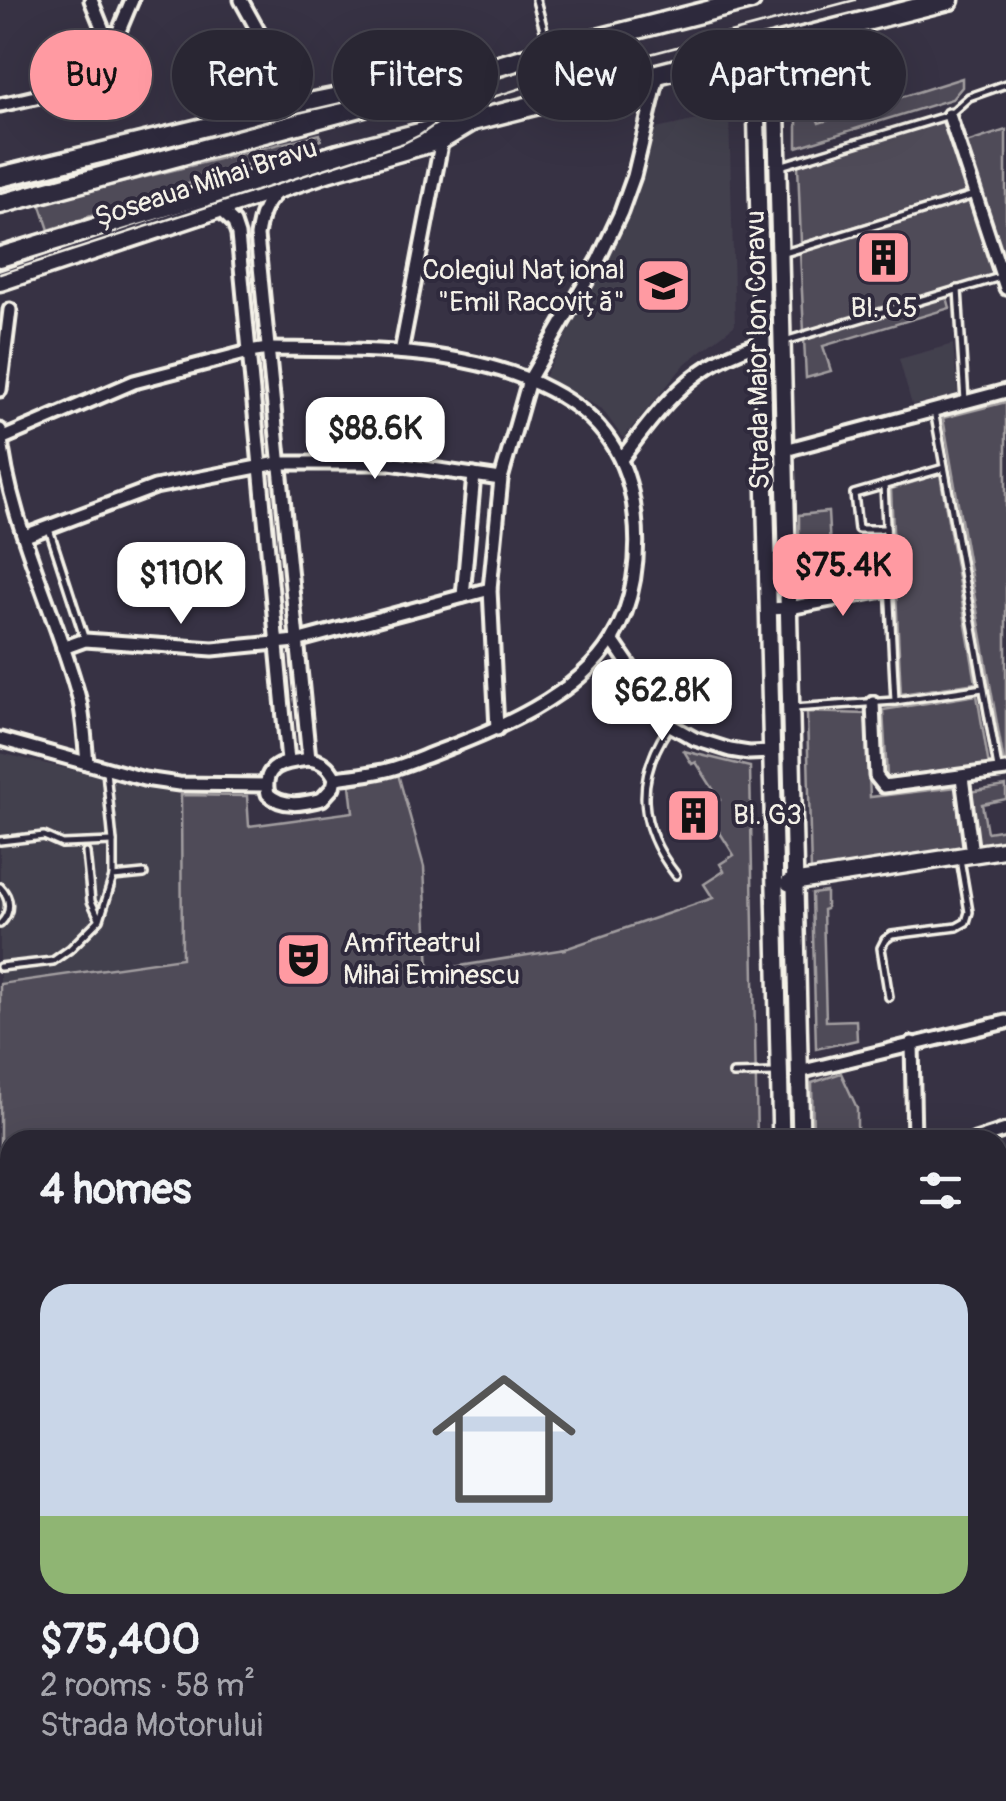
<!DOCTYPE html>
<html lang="en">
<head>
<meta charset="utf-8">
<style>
  :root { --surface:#292633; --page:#312e3b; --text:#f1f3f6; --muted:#a5a5ac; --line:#45434e; --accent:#ff9aa2 }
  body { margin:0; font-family:Pangolin,sans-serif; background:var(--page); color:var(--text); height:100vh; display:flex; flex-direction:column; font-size:38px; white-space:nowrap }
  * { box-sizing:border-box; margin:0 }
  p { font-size:32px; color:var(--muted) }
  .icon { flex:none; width:55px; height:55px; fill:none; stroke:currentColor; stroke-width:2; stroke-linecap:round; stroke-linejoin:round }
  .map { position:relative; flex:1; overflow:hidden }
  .panel { position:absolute; left:0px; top:1130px; width:1008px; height:672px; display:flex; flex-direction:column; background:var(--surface); border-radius:30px 30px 0 0; box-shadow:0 10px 40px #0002,0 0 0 2px var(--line) }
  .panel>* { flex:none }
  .hud { position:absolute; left:30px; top:30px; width:948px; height:90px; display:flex; gap:20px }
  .price { position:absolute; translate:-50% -85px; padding:0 22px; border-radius:20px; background:#fff; color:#222; font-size:32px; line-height:65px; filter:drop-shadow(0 2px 5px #0008) }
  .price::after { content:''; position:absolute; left:50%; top:60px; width:30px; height:22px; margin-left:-15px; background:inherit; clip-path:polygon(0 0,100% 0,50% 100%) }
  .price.on { background:var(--accent); color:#111 }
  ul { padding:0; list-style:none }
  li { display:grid; align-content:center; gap:20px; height:530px; padding:0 40px }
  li+li { border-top:2px solid var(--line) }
  li span { display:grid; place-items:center; height:310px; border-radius:30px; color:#555 }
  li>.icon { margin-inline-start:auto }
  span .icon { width:180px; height:180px; fill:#fffc; stroke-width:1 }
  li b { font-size:42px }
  h2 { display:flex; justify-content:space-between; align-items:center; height:120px; padding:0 40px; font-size:42px }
  .tag { padding:0 35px; border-radius:45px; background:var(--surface); box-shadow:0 10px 40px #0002,0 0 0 2px var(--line); font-size:35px; line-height:90px }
  .tag.on { background:var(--accent); color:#111 }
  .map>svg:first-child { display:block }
  .built { fill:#433f4e }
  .green { fill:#504b59; stroke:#a29ea0; stroke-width:2.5 }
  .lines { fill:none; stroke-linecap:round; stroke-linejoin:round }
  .lane-casing { stroke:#f4f1e8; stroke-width:12 }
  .street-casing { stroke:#f4f1e8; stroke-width:19 }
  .secondary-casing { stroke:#f4f1e8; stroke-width:22 }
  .primary-casing { stroke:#f4f1e8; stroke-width:25 }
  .lane { stroke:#2f2a3d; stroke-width:5 }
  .street { stroke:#2f2a3d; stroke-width:11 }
  .secondary { stroke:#2f2a3d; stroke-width:15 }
  .primary { stroke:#2f2a3d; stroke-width:18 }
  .tram { stroke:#f4f1e8; stroke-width:2.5 }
  .labels { text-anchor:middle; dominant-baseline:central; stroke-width:8; stroke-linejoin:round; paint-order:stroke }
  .street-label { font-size:28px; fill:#f4f1e8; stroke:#2f2a3d }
  .poi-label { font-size:28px; fill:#f4f1e8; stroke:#2f2a3d; text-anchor:start }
</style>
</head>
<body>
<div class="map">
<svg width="1006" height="1801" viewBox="0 0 1006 1801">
  <rect width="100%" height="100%" fill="#373244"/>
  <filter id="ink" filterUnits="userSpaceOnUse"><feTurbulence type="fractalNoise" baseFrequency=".01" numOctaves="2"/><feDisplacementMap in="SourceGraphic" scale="20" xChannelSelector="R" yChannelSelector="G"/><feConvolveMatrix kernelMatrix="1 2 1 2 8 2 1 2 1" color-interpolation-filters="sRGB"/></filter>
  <g filter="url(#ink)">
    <g class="built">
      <path d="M729,113L735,325L686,363L623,438L602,409L544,377L615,247L656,129Z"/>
      <path d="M953,344L958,394L912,405L899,359Z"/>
      <path d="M0,753L181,795L182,958L0,984Z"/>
    </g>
    <g class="green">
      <path d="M962,78V87L952,99L797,147V101L810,97L819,123Z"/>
      <path d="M946,120L968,192L801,243L798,165Z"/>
      <path d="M767,130L773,133L778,313L766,314L763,132Z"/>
      <path d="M1006,130V264L966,143Z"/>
      <path d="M320,134L321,140L49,230L40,203Z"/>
      <path d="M971,200L996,274L804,332L800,252Z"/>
      <path d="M947,297L950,308L823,346L831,371L806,378L804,339Z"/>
      <path d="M1006,402V763H1004L943,418Z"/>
      <path d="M775,457L780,459L781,597H775L772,458Z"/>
      <path d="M940,474L976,683L901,694L891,489Z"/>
      <path d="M828,512L830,549L799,553V515Z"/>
      <path d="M779,626L784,628L789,870H782L775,628Z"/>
      <path d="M977,695L989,766L887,777L883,710Z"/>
      <path d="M807,712L866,714L870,797L957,787L966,848L811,873Z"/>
      <path d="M684,751L750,767L757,1140H10V1535L0,1428V984L182,958L181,795L247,796L249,826L353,812L350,785L398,774L424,867L429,971L565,949L713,898L704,884L724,871L720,864L734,855L714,823L711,824L703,812L720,800L696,762L692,764Z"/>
      <path d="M1006,786V799L982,804L987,832L1006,829V843L977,847L969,792Z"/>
      <path d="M826,892V909L823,910L826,1021L856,1020L857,1040L816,1049L812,894Z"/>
      <path d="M785,905L790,907L794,1062L789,1063L783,1061V906Z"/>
      <path d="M841,1073L857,1108V1140H813L812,1083Z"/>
      <path d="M36,1793H756L744,1801H37Z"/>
    </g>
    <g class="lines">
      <defs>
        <g id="lane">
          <path d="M536,0L548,45"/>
          <path d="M780,166L949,115L969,97L1006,84"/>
          <path d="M781,254L974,195"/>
          <path d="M958,289L965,401"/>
          <path d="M785,341L1000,277"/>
          <path d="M934,410L998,768"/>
          <path d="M884,485L895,701"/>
          <path d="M49,529L84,637"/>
          <path d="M886,529H858L854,494L944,468"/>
          <path d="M793,708L895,701L983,688"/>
          <path d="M669,727C634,779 638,827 676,875"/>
          <path d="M0,841L44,836L62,844L113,842"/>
          <path d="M86,853L91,901L99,918"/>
          <path d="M113,877L144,874"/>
          <path d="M0,887C11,898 12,912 0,924"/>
          <path d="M0,967L53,961L70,949L100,919L113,877V842L106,771"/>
          <path d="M889,997L881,948L885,940L892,935L957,927L966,922L969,912L960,859"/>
          <path d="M733,1074L776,1073"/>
        </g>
        <g id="street">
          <path d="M91,0L110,47"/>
          <path d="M241,0L299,105"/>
          <path d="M0,105C21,100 76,90 91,77C109,62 122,22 132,0"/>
          <path d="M949,115L1006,288"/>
          <path d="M277,192C263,205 260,217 257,236L309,759"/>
          <path d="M217,207L234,223L238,235L288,761"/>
          <path d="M401,352L442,139"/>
          <path d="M0,390L10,310"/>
          <path d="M0,430C8,523 57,612 80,702C84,721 85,743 87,763"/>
          <path d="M1,439L134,382L249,352L268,349C358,350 468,346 550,390C602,417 629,457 635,515C640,555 634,604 612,639C578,696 496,730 437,752C421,758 404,766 387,770C370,774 352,776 335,778"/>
          <path d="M785,450L1006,391"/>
          <path d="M622,458C663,404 694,362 762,343"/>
          <path d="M25,536L155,487L278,463H390L501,479"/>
          <path d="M463,596L474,475"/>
          <path d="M768,609L789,608L889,589"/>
          <path d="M612,640L670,725L695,739L730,750L749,753L772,752"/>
          <path d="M63,648L85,640L213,649L296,641L490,589"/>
          <path d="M873,703L876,776L884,786L1006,770"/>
          <path d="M497,729L490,589L501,479L529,380L598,261L621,212L634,176L659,72"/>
          <path d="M0,739L144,779L179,784L265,785"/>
          <path d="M309,759C322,761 329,766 335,778L333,787L322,799C303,804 283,808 268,794C261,764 286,762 309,759Z"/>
          <path d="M962,777L972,854"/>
          <path d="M912,1043L914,1140"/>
          <path d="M799,1072L1006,1022"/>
          <path d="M975,1140L1006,1130"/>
          <path d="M998,1245L1006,1242"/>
          <path d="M998,1352L1006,1349"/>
          <path d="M998,1468L1006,1465"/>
          <path d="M998,1577L1006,1574"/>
          <path d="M998,1690L1006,1687"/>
          <path d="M362,1792V1801"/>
          <path d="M398,1792V1801"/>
          <path d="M844,1792L861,1801"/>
          <path d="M756,1801L771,1792"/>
          <path d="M982,1801L1006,1793"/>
        </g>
        <g id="secondary">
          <path d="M790,41L780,69L776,88L801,1140"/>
          <path d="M719,59L747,81L756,96L781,1140"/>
          <path d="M789,883L1006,849"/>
          <path d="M796,1792V1801"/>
          <path d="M816,1792V1801"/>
        </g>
        <g id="primary">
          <path d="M0,177L299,105L432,78L468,75L550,51L751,0"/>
          <path d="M0,204L420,91"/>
          <path d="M0,257L338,154L443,127"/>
          <path d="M0,281L330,171L442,139L472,121L949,0"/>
          <path d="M0,1722L7,1801"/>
        </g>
      </defs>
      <use href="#lane" class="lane-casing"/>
      <use href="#street" class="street-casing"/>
      <use href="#secondary" class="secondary-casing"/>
      <use href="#primary" class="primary-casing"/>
      <use href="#lane" class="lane"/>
      <use href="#street" class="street"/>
      <use href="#secondary" class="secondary"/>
      <use href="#primary" class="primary"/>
      <g class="tram">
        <path d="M0,190L285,116L363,98H461L475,94"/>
        <path d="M0,274L404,143L420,135L461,107L525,87L855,0"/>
      </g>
    </g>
  </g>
  <defs>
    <symbol id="building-square" viewBox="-11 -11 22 22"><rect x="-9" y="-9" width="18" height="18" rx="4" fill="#ff9aa2" stroke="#2f2a3d"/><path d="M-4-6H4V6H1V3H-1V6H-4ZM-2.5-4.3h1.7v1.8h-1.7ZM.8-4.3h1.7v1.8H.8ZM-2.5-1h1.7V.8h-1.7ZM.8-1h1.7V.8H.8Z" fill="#111"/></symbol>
    <symbol id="school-square" viewBox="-11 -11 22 22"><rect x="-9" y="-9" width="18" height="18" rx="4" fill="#ff9aa2" stroke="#2f2a3d"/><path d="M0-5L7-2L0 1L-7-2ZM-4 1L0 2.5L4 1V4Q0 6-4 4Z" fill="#111"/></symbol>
    <symbol id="theatre-square" viewBox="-11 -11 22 22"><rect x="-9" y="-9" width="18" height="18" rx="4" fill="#ff9aa2" stroke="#2f2a3d"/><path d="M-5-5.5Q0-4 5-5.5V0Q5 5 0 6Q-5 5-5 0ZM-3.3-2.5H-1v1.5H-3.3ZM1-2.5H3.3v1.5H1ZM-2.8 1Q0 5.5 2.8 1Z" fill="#111"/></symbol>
  </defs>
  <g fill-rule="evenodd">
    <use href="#building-square" x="852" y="226" width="63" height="63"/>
    <use href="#school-square" x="632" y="254" width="63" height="63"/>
    <use href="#building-square" x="662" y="784" width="63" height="63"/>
    <use href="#theatre-square" x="272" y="928" width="63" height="63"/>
  </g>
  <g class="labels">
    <g class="street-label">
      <text transform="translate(206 183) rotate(-18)">Șoseaua Mihai Bravu</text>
      <text transform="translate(758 350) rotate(-91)">Strada Maior Ion Coravu</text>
    </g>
    <g class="poi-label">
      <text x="625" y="270" text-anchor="end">Colegiul Național<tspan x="625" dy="32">"Emil Racoviță"</tspan></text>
      <text x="884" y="308" text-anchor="middle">Bl. C5</text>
      <text x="733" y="815">Bl. G3</text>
      <text x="343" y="943">Amfiteatrul<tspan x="343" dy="32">Mihai Eminescu</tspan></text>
    </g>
  </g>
</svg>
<b class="price" style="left:375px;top:482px">$88.6K</b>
<b class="price on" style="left:843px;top:619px">$75.4K</b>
<b class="price" style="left:181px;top:627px">$110K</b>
<b class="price" style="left:662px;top:744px">$62.8K</b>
<div class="hud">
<a class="tag on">Buy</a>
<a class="tag">Rent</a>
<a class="tag">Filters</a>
<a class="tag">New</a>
<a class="tag">Apartment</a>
</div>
<section class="panel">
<h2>4 homes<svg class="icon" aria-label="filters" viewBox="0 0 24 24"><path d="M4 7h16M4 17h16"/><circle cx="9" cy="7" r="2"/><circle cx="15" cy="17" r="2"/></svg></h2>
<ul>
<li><span style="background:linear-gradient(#c9d6e8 75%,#8fb573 0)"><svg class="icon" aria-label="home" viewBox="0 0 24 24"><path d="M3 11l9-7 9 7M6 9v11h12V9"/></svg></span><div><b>$75,400</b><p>2 rooms · 58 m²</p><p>Strada Motorului</p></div></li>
</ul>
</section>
</div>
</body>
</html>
